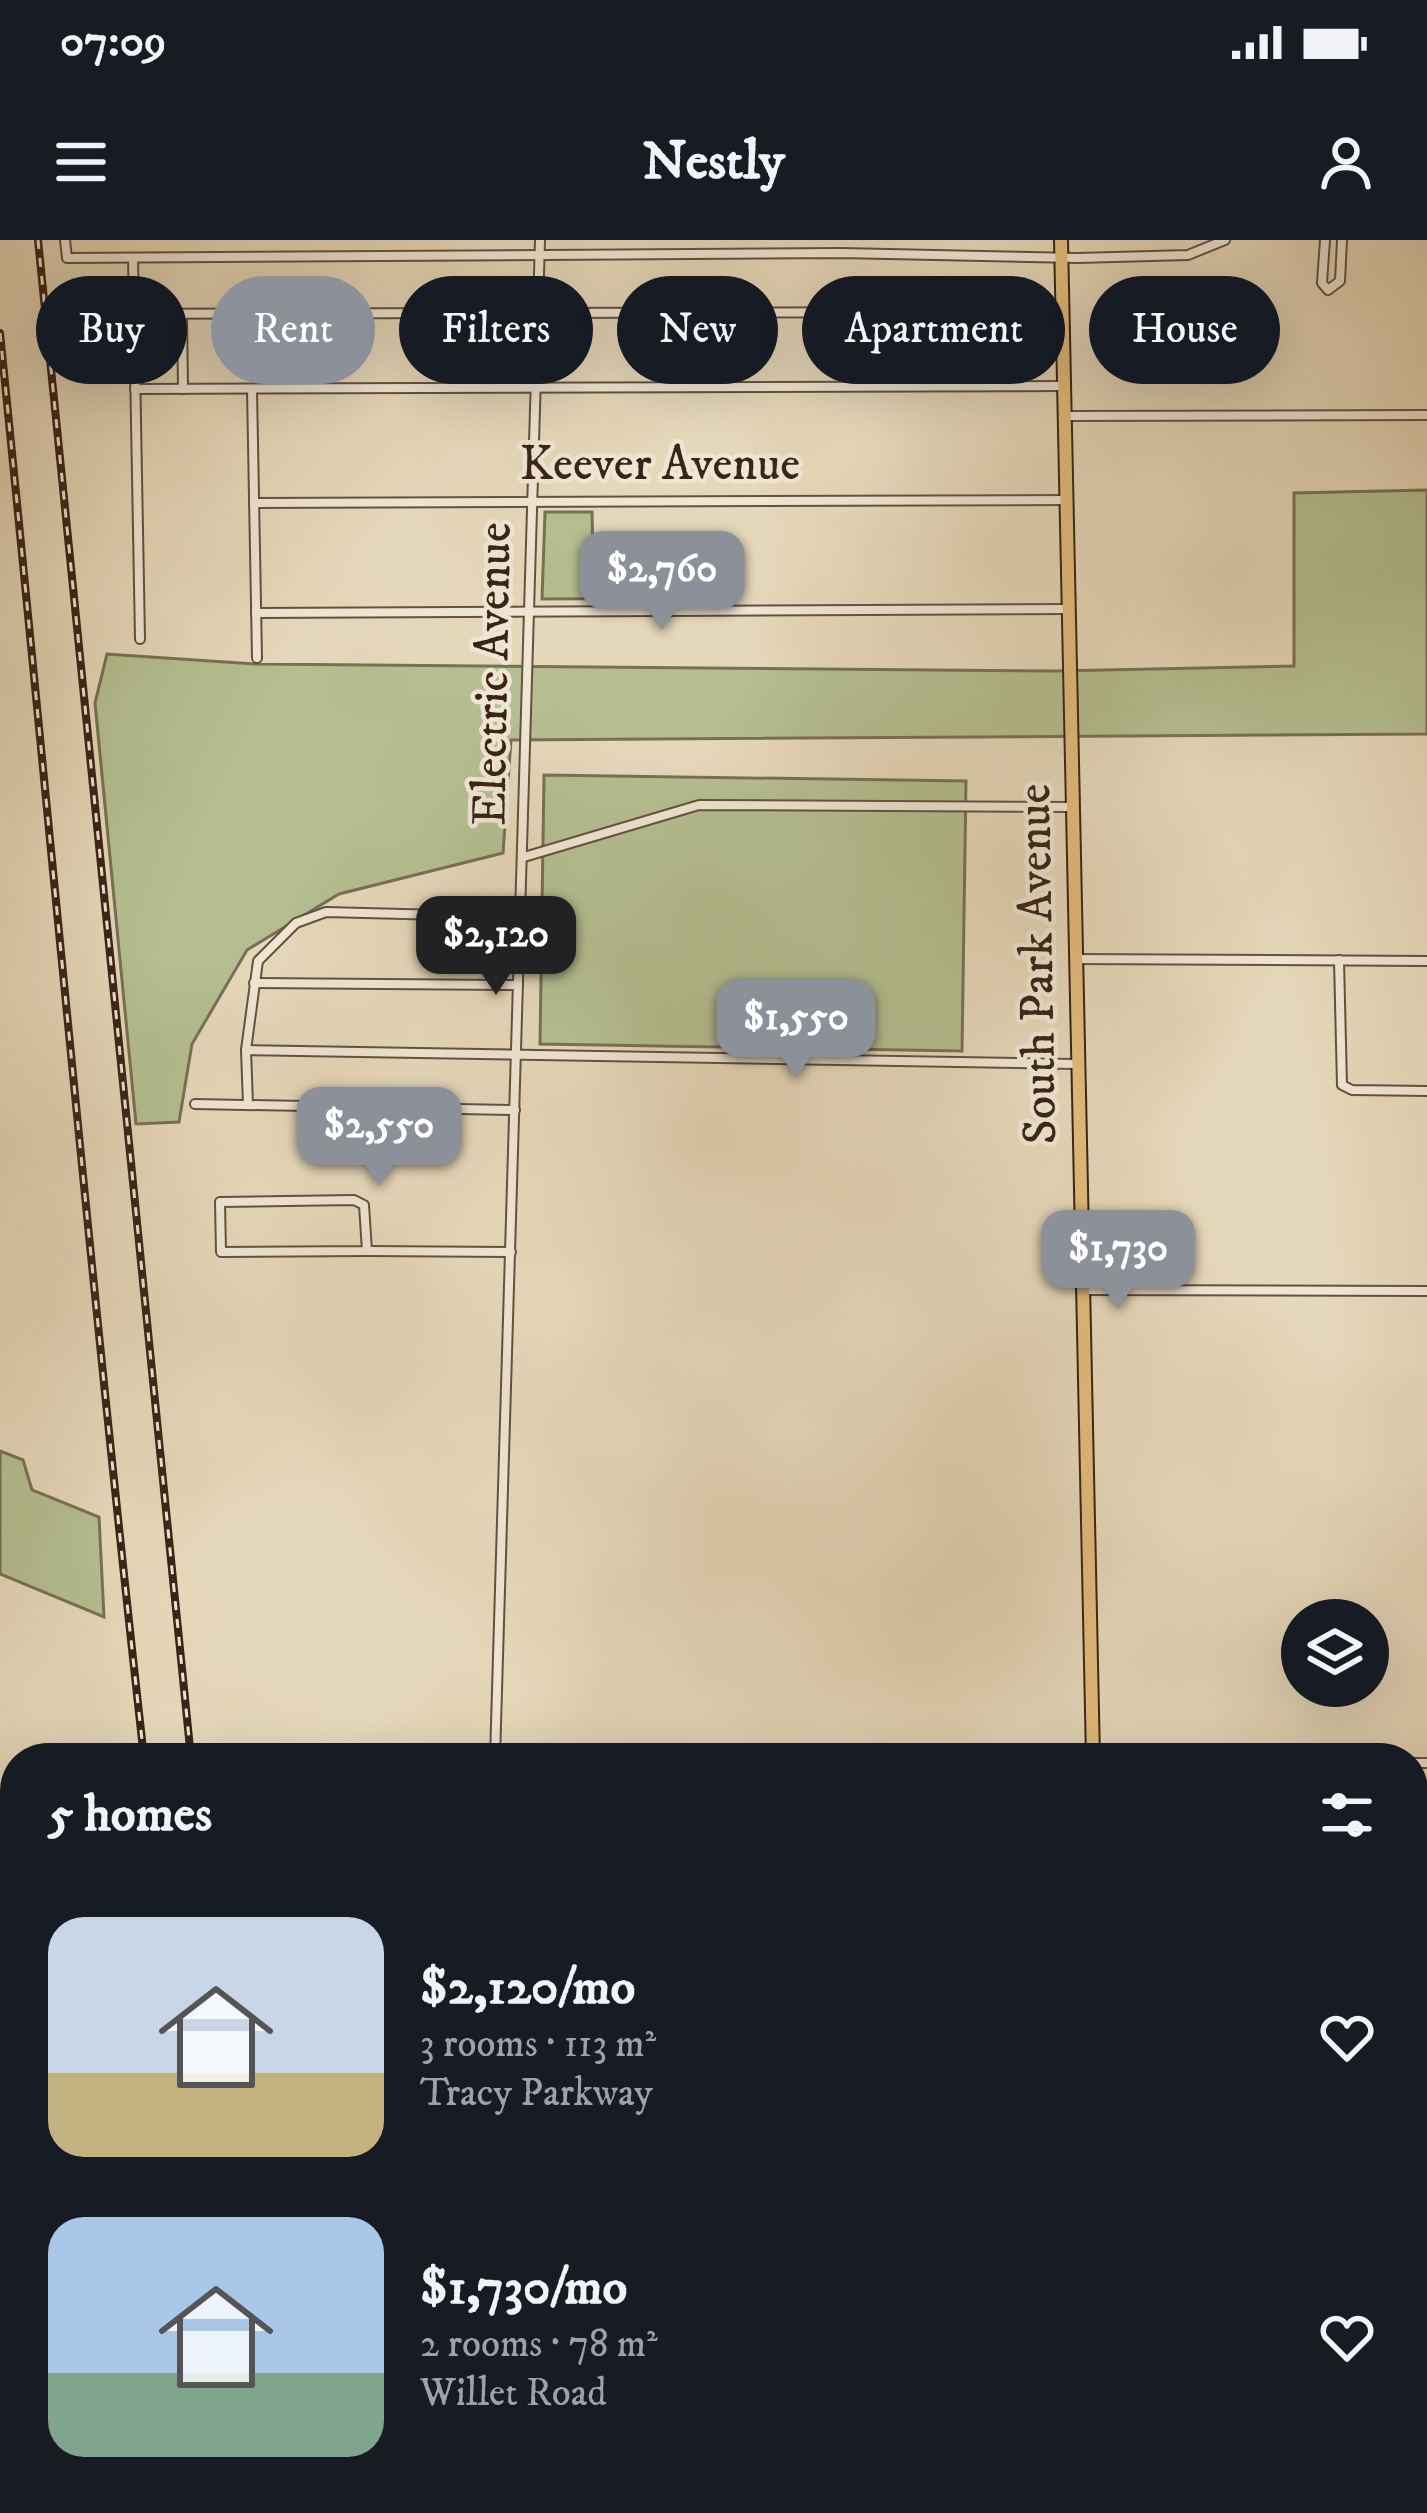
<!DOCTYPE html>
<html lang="en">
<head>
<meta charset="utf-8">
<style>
  :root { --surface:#171b24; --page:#242831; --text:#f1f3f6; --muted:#9ea1a6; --accent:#8c9099 }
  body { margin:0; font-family:"IM FELL DW Pica",serif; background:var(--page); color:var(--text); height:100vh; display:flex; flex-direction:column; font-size:45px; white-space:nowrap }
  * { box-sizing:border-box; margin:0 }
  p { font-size:39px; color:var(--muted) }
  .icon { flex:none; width:66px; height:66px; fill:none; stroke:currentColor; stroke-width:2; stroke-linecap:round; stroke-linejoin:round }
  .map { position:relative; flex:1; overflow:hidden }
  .drawer { position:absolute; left:0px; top:1503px; width:1428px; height:771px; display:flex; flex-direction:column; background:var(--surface); border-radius:48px 48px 0 0; box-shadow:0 12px 48px #0002 }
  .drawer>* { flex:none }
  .hud { position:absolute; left:36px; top:36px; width:1356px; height:108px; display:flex; gap:24px }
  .controls { position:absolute; left:1281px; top:1359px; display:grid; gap:24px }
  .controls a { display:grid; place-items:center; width:108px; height:108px; border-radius:50%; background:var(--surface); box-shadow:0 12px 48px #0002; font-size:60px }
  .price { position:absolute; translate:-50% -102px; padding:0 27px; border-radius:24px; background:var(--accent); color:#fff; font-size:39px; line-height:78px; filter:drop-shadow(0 3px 6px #0008) }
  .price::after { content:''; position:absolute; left:50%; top:72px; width:36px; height:27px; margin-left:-18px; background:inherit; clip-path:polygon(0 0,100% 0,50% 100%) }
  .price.active { background:#222; color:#fff }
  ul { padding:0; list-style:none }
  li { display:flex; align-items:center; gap:36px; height:300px; padding:0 48px }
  li span { display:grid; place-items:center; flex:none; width:336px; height:240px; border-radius:36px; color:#555 }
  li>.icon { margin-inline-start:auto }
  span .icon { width:144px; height:144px; fill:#fffc; stroke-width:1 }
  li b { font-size:51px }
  h2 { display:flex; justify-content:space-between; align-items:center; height:144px; padding:0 48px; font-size:51px }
  .chip { padding:0 42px; border-radius:54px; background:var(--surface); box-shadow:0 12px 48px #0002; font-size:42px; line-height:108px }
  .chip.active { background:var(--accent); color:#fff }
  .status { display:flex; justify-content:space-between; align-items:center; height:84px; padding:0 60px; background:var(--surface); direction:ltr }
  .status svg { height:33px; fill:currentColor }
  header { display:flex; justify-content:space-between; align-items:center; height:156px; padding:0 48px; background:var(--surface); font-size:54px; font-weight:700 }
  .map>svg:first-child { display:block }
  .green { fill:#b4be90; stroke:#767154; stroke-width:3 }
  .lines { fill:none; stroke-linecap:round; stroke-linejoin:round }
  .minor-casing { stroke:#645140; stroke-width:12 }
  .tertiary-casing { stroke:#645140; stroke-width:15 }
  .primary-casing { stroke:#392417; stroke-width:16 }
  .minor { stroke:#eee5d2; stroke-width:8 }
  .tertiary { stroke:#eee5d2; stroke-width:10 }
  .primary { stroke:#e2bc7c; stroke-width:12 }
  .rail-casing { stroke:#392417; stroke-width:8 }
  .rail { stroke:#eee5d2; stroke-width:3; stroke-dasharray:9; stroke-linecap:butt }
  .labels { text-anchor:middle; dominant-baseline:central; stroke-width:9; stroke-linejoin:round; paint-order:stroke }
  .street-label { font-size:48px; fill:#392417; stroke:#eee5d2 }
</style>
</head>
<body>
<div class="status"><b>07:09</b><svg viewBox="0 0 49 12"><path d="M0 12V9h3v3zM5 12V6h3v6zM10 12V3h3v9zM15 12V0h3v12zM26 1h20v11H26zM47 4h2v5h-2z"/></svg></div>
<header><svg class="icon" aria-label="menu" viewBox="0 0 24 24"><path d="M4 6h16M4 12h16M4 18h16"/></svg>Nestly<svg class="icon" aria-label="person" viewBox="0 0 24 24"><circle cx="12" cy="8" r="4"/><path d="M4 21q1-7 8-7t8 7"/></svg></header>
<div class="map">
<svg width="1427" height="2273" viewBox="0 0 1427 2273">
  <rect width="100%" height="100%" fill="#e5d7b9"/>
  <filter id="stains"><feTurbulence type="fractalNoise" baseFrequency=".00167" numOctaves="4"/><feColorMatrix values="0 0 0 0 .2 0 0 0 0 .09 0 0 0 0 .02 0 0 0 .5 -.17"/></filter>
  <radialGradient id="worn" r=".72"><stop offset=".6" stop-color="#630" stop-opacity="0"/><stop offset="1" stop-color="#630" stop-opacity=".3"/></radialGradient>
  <g class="green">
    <path d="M1427,250V494L511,500L503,613L339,654L247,710L192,804L179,882L136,884L95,463L107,414L255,424L1056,431L1294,426V253Z"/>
    <path d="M545,272H592L593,316L710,315V358L542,359Z"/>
    <path d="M544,535L966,541L962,811L540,804Z"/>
    <path d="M0,1211L23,1220L32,1250L99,1277L104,1377L0,1334Z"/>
    <path d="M0,2015L15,2030V2226L0,2225Z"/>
  </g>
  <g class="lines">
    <defs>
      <g id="minor">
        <path d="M65,0L67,18L841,13L1078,18L1188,15L1225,0"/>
        <path d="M1325,0L1322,43L1328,50L1340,41L1342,0"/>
        <path d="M133,18L140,399"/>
        <path d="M62,74L1062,72"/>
        <path d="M182,75L183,149"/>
        <path d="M135,149L1063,146"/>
        <path d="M252,149L257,418"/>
        <path d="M1066,176L1427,175"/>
        <path d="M254,263L1066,260"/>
        <path d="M256,373L1068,369"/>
        <path d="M524,617L699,565L1071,567"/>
        <path d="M1075,719L1427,721"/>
        <path d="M1339,720L1342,845L1352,850L1427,851"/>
        <path d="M254,743L518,745"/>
        <path d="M246,810L1076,824"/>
        <path d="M195,864L515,870"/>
        <path d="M248,865L246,810L258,721L296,683L326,672L521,677"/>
        <path d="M354,960L364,965L367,1011L221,1012L220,962Z"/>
        <path d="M367,1011L511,1012"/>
        <path d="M1081,1050L1427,1051"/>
        <path d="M495,1518L540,0"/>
        <path d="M1413,1523H1427"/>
        <path d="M1413,1757H1427"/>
        <path d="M1413,1892L1427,1893"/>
        <path d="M1413,2019H1427"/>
        <path d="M1413,2138H1427"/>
        <path d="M418,2259L419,2273"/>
        <path d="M491,2259V2273"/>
        <path d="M599,2259V2273"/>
      </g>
      <g id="tertiary">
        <path d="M0,2237L15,2240"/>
        <path d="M80,2259L117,2273"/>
      </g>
      <g id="primary">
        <path d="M1061,0L1093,1518"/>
        <path d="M1109,2259V2273"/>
      </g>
    </defs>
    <use href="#minor" class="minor-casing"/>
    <use href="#tertiary" class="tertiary-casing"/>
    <use href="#primary" class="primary-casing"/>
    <use href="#minor" class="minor"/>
    <use href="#tertiary" class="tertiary"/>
    <use href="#primary" class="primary"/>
    <defs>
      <g id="rail">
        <path d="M38,0L191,1518"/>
        <path d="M0,93C48,568 91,1043 144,1518"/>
        <path d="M218,2259L220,2273"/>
        <path d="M164,2273L168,2259"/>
      </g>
    </defs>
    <use href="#rail" class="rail-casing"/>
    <use href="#rail" class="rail"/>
  </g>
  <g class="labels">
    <g class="street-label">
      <text x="660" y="225">Keever Avenue</text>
      <text transform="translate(493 434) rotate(-89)">Electric Avenue</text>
      <text transform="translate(1038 724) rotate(-91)">South Park Avenue</text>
    </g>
  </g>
  <rect width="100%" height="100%" filter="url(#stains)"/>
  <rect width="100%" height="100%" fill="url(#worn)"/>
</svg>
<div class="controls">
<a><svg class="icon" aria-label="layers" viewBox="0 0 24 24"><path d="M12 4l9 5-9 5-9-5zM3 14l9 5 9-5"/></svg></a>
</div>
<b class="price" style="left:662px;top:393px">$2,760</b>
<b class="price active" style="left:496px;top:758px">$2,120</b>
<b class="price" style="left:796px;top:841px">$1,550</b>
<b class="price" style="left:379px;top:949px">$2,550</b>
<b class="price" style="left:1118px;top:1072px">$1,730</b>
<div class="hud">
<a class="chip">Buy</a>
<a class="chip active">Rent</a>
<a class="chip">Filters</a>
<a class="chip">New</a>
<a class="chip">Apartment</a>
<a class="chip">House</a>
</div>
<section class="drawer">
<h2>5 homes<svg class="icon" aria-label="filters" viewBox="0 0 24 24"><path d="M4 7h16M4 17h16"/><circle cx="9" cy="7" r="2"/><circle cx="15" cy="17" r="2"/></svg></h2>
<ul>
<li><span style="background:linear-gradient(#c9d6e8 65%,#c2b280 0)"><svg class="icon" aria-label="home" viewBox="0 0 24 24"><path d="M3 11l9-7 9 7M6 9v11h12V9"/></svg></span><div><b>$2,120/mo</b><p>3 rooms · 113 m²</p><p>Tracy Parkway</p></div><svg class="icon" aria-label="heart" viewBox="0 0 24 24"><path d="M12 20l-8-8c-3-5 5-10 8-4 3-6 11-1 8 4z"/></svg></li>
<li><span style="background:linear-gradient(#a9c7e8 65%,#7fa58c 0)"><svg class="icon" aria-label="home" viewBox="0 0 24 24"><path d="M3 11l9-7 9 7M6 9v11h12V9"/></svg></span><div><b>$1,730/mo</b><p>2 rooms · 78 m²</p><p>Willet Road</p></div><svg class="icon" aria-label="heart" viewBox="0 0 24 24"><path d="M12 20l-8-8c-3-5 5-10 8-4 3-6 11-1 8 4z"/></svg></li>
</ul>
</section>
</div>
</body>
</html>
